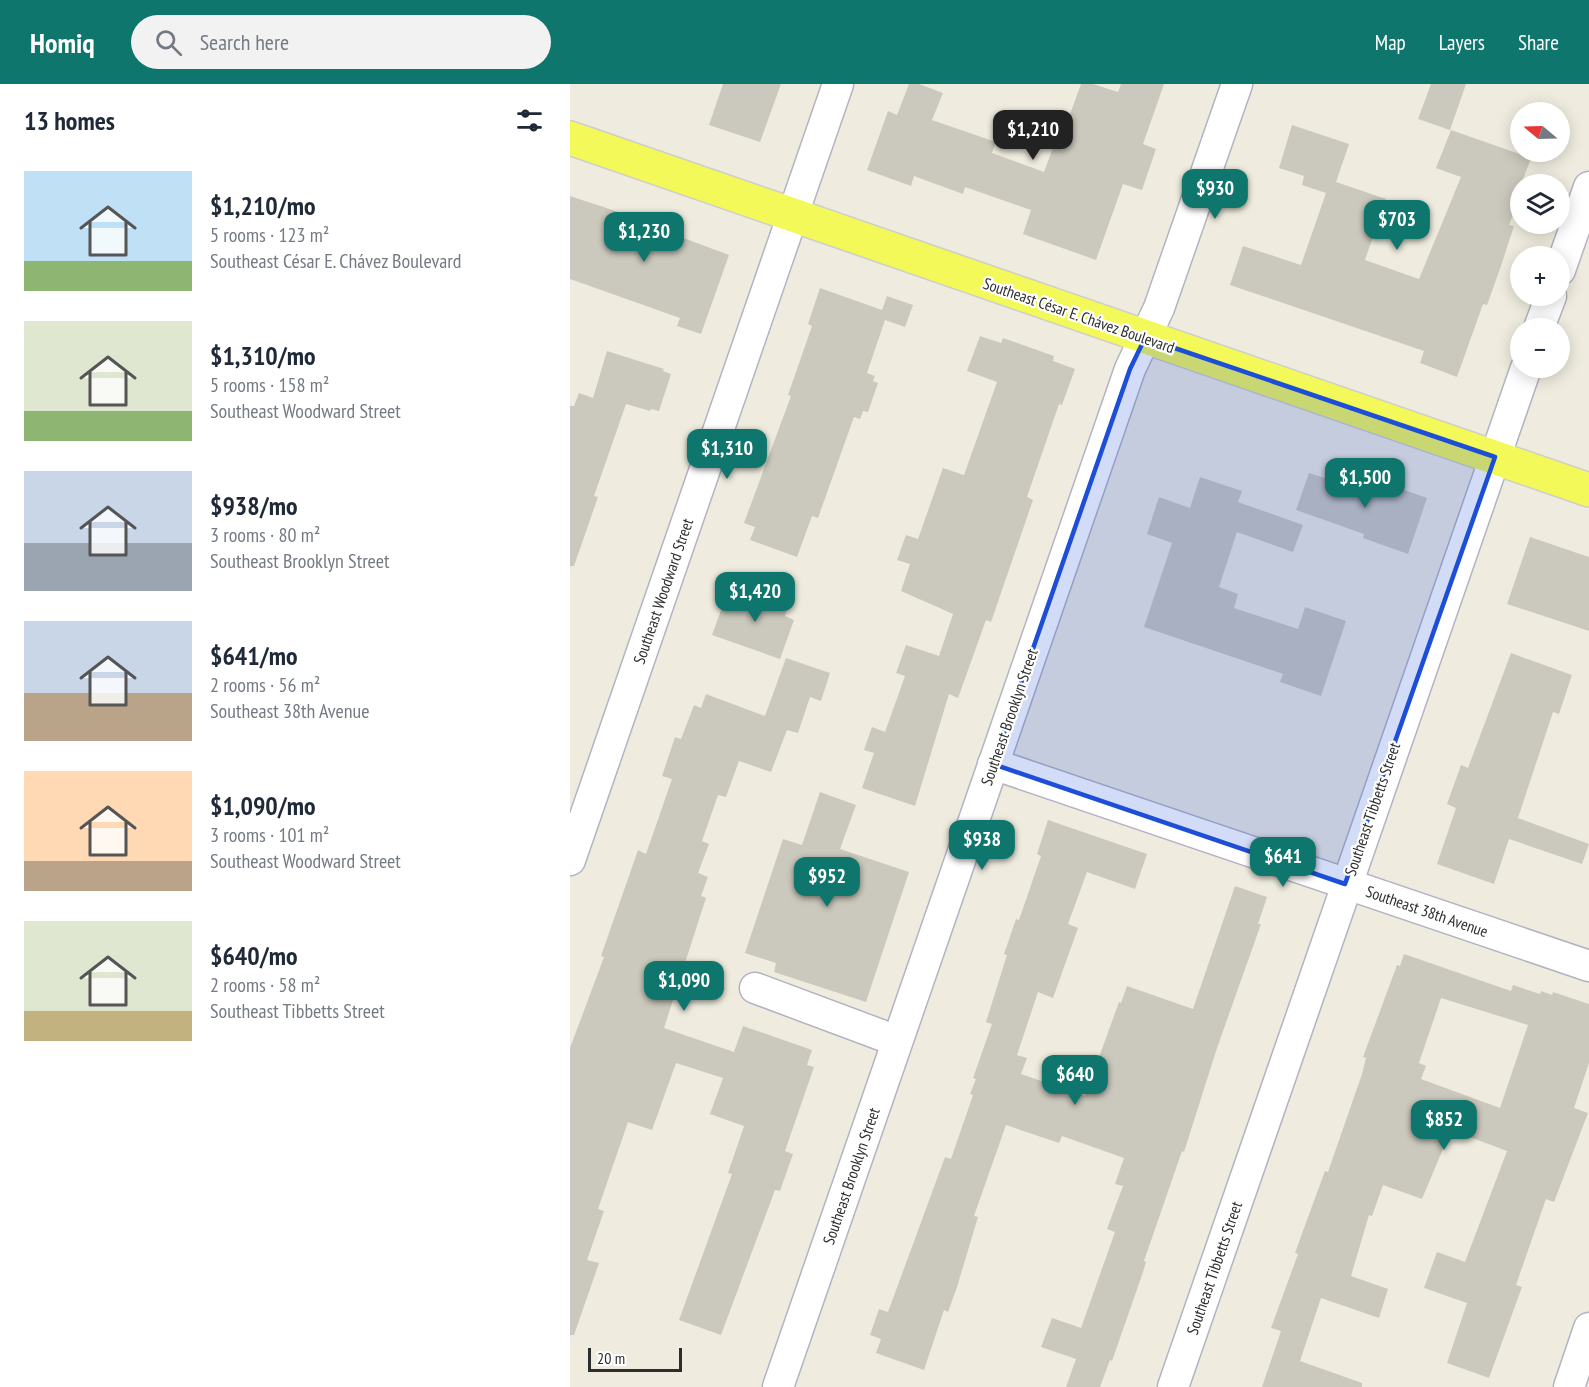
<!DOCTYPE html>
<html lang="en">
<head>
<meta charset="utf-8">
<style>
  :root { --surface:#fff; --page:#f2f2f3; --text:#1f2937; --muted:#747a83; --accent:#0f766e }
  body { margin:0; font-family:"PT Sans Narrow",sans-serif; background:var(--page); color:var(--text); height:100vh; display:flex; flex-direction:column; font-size:22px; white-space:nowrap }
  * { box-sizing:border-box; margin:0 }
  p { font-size:20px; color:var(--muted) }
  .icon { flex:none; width:33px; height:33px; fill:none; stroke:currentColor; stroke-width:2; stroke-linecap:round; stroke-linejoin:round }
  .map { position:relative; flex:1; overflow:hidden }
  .drawer { display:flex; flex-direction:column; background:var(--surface); width:570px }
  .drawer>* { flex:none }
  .needle { width:39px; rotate:289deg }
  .buttons { position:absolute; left:940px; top:18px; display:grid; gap:12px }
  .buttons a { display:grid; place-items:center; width:60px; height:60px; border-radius:50%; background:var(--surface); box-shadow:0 3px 15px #0003; font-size:30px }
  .scale { position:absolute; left:18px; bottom:15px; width:94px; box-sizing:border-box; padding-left:6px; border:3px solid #2d2d2d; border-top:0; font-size:16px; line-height:21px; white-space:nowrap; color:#2d2d2d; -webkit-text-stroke:4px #fff; paint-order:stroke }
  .price { position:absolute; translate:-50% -51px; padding:0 14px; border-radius:12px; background:var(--accent); color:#fff; font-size:20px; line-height:39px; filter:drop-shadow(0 2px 3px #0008) }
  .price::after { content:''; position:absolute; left:50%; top:36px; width:18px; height:14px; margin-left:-9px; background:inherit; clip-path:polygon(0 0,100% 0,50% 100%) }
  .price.selected { background:#222; color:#fff }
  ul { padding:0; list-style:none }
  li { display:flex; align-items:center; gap:18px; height:150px; padding:0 24px }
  li span { display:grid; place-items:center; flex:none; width:168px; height:120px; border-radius:0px; color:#555 }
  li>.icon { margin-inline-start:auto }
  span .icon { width:72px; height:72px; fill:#fffc; stroke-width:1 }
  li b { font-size:26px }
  h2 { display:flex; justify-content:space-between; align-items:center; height:72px; padding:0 24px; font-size:26px }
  header { display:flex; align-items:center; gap:36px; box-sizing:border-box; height:84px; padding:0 30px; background:var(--accent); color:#fff }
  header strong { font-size:28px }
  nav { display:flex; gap:33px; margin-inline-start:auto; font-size:21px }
  .search { width:420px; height:54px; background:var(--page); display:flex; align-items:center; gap:15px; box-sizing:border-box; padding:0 21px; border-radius:33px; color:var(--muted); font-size:22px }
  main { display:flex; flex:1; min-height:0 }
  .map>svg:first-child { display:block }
  .building { fill:#cbc9bd; fill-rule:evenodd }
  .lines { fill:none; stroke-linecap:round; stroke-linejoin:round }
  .minor-casing { stroke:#b3b3c1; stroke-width:33 }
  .major-casing { stroke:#cdcdcd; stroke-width:36 }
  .minor { stroke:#fff; stroke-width:30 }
  .major { stroke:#f3f959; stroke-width:33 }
  .marked { fill:#1d4ed8; fill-opacity:0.2; stroke:#1d4ed8; stroke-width:4.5; stroke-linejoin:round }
  .labels { text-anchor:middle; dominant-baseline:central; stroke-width:4.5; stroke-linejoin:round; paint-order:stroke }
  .street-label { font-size:16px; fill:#2d2d2d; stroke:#fff }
</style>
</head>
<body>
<header>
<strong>Homiq</strong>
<div class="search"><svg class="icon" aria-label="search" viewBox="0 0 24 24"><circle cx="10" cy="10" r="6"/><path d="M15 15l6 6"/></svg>Search here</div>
<nav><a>Map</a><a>Layers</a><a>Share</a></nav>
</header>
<main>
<section class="drawer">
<h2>13 homes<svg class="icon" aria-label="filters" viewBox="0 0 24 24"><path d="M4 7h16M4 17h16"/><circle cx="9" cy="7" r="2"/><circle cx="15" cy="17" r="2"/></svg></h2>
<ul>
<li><span style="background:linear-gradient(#bfe0f5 75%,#8fb573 0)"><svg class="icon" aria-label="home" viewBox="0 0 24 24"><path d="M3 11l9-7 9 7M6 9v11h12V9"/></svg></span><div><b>$1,210/mo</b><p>5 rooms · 123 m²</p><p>Southeast César E. Chávez Boulevard</p></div></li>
<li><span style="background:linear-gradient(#dfe7d0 75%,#8fb573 0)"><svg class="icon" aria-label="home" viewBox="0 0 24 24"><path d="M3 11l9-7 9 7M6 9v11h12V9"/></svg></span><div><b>$1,310/mo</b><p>5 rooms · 158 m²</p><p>Southeast Woodward Street</p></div></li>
<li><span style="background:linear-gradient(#c9d6e8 60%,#9aa5b1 0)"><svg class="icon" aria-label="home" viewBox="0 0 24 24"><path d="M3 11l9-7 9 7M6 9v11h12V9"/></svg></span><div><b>$938/mo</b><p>3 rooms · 80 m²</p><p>Southeast Brooklyn Street</p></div></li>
<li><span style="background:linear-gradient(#c9d6e8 60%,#b9a48a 0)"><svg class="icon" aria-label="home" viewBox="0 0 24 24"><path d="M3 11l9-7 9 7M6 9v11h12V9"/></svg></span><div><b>$641/mo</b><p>2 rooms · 56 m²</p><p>Southeast 38th Avenue</p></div></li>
<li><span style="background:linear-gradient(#ffd9b3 75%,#b9a48a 0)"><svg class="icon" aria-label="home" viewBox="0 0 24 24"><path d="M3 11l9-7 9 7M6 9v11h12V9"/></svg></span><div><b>$1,090/mo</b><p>3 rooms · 101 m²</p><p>Southeast Woodward Street</p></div></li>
<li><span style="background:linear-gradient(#dfe7d0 75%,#c2b280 0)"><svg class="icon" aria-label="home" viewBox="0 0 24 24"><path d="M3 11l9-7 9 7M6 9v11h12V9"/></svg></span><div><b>$640/mo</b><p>2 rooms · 58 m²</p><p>Southeast Tibbetts Street</p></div></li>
</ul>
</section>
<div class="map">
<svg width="1019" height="1303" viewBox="0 0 1019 1303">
  <rect width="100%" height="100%" fill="#efecdf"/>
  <g class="building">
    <path d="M153,0H211L190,58L139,41Z"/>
    <path d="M339,0H349L373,9L362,36L426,58L422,69L474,88L495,32L499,33L511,0H523L548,8L551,0H594L573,60L586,65L572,106L553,100L526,176L453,150L461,126L395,103L393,110L344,92L341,102L297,86L318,27L327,31Z"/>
    <path d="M861,0H896L880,46L848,35Z"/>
    <path d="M722,41L779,60L766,98L816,115L795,176L849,195L891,93L866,84L881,46L961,74L942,125L945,126L939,141L944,142L931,182L917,221L913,220L887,293L850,279L854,267L660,201L673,162L731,181L756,109L732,101L734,92L709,84Z"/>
    <path d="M0,112L94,143L92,146L159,171L131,250L107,242L110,234L0,195Z"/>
    <path d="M250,204L312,226L317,212L343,221L335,243L315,236L297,289L305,292L303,297L308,299L298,328L293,327L290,335L284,333L248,434L242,432L227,473L180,456L185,443L174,439L221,312L218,311L242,242L238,240Z"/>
    <path d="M410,252L431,259L433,254L484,272L483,277L505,285L492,321L489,320L457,413L463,416L421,538L416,536L388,614L379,610L345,722L292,704L304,669L294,666L302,643L315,648L335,592L326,589L336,561L369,572L383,530L331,507L340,480L327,476L336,451L348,455L373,384L394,391L427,298L397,287Z"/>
    <path d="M37,267L94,285L93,287L101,290L89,327L81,325L80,327L56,320L24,412L28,413L4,482H0V322H4L9,309L23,314Z"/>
    <path d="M739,389L758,395L760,389L809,407L812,398L857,414L838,470L793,454L794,450L726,426Z"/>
    <path d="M630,393L672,407L668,418L733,441L723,468L667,448L649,503L668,510L664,524L728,545L735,523L776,537L751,612L710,598L713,590L574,543L602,459L577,450L589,413L620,424Z"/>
    <path d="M960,453L1019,473V547L937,520Z"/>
    <path d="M158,507L178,514L180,507L219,520L215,532L224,536L210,575L142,551Z"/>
    <path d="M941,569L1002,591L989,630L983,628L948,734L1019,760L1012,780L939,755L924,800L867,780L886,724L877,720L891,681L898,684Z"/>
    <path d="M216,574L260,589L251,617L240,613L228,649L217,646L201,688L169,677L156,713L148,711L132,757L139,760L128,789L138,793L131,812L136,814L94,944L164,968L173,942L242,966L237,981L244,983L215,1067L223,1070L210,1107L205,1106L151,1251L109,1236L162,1090L158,1089L174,1042L140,1030L153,994L106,979L82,1046L58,1038L28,1125L34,1127L17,1176L29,1179L4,1251H0V964L34,873L31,872L68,766L76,770L102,695L92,692L105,653L111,655L124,621L131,624L136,610L195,632Z"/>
    <path d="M250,708L286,721L270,765L339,788L296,918L204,888L206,879L175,869L213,755L232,761Z"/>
    <path d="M478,736L577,770L565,805L517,788L498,840L508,844L483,914L468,908L447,971L457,974L451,990L515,1012L549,918L551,919L557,902L623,925L665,802L697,813L688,840H691L647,964L614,1068L612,1067L574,1177L576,1178L572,1191L542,1277L540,1276L530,1303H496L506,1275L471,1263L482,1234L511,1244L545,1148L537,1145L553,1102L545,1100L554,1074L492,1052L489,1059L436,1041L404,1132L408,1133L387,1203L378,1228L374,1226L354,1286L306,1269L311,1255L300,1251L309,1225L318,1228L375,1073L381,1075L403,1011L400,1010L406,995L403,994L422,940L416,938L437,871L434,870L446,835L449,836L471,772L467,770Z"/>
    <path d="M834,870L941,907L943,901L970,910L971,907L982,911L983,908L1019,920V979L1004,1024L1018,1029L984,1118L976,1115L946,1201L952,1203L919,1294L877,1279L897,1219L854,1204L867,1168L895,1178L937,1067L881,1046L852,1115L813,1101L802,1132L799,1131L781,1192L818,1205L809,1234L751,1214L730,1277L792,1299V1303H692L711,1247L701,1244L728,1170L725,1169L734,1144L755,1087L758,1088L792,990L796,974L793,973L827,881L830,882ZM871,914L958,941L930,1024L851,995L856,982L849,979Z"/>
  </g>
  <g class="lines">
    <defs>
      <g id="minor">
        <path d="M990,186L1019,103"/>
        <path d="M969,244L981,212"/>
        <path d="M423,680L1019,882"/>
        <path d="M0,776L268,0"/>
        <path d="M185,904L327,957"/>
        <path d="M208,1303L560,285L589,224L667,0"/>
        <path d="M603,1303L956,284"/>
        <path d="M999,1303L1019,1244"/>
      </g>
      <path id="major" d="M0,54L1019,406"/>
    </defs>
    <use href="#minor" class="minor-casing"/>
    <use href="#major" class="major-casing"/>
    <use href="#minor" class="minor"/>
    <use href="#major" class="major"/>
  </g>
  <path class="marked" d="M575,254L925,373L775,800L423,680L560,285Z"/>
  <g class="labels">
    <g class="street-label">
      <text transform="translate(509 231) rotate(19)">Southeast César E. Chávez Boulevard</text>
      <text transform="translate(93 507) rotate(-71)">Southeast Woodward Street</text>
      <text transform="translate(439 633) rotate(-71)">Southeast Brooklyn Street</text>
      <text transform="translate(802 725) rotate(-71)">Southeast Tibbetts Street</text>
      <text transform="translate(857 827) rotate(19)">Southeast 38th Avenue</text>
      <text transform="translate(281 1092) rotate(-71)">Southeast Brooklyn Street</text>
      <text transform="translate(644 1184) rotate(-71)">Southeast Tibbetts Street</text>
    </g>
  </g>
</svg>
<div class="buttons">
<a><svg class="needle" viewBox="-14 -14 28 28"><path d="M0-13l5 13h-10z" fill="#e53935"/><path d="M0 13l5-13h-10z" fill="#747a83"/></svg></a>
<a><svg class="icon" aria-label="layers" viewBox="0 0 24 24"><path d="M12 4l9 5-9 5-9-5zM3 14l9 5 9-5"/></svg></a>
<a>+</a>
<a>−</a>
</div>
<div class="scale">20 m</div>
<b class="price selected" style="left:463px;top:77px">$1,210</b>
<b class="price" style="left:645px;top:136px">$930</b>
<b class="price" style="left:827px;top:167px">$703</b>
<b class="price" style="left:74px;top:179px">$1,230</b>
<b class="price" style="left:157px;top:396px">$1,310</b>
<b class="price" style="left:795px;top:425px">$1,500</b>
<b class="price" style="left:185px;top:539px">$1,420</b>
<b class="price" style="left:412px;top:787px">$938</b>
<b class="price" style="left:713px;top:804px">$641</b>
<b class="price" style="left:257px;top:824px">$952</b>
<b class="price" style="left:114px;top:928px">$1,090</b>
<b class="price" style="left:505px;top:1022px">$640</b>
<b class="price" style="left:874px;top:1067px">$852</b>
</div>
</main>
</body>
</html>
